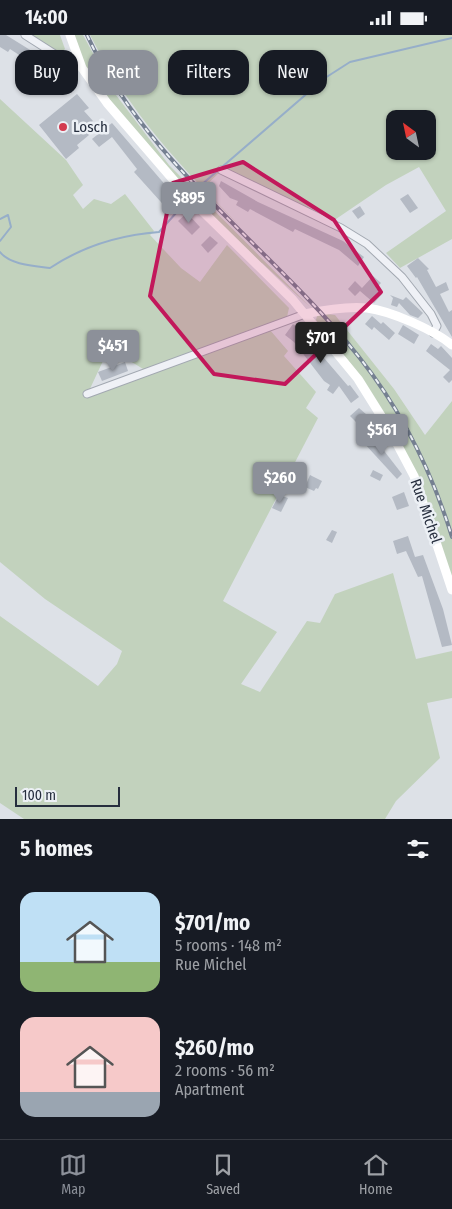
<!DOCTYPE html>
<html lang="en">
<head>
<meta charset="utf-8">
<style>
  :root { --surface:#171b24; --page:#242831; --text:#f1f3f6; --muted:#9ea1a6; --line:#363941; --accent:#8c9099 }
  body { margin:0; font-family:"Fira Sans Condensed",sans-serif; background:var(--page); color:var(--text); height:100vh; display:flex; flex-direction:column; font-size:19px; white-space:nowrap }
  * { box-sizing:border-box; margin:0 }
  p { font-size:16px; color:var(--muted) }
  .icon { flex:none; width:28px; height:28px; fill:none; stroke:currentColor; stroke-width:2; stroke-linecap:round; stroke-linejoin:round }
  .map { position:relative; height:784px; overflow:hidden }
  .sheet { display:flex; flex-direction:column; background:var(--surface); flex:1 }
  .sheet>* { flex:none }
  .banner { position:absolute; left:15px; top:15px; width:422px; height:45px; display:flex; gap:10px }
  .needle { width:32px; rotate:327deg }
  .controls { position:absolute; left:386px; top:75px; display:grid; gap:10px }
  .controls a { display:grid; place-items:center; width:50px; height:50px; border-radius:10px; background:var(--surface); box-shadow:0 1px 4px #0004; font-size:25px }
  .scale { position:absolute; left:15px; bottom:12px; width:105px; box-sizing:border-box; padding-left:5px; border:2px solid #262e3e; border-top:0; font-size:14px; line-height:18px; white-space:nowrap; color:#262e3e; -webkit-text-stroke:4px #ecf0f5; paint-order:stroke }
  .price { position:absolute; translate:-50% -42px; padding:0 11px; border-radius:5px; background:var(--accent); color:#fff; font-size:16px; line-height:32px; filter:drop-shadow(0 1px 2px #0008) }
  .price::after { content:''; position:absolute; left:50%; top:30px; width:15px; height:11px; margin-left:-8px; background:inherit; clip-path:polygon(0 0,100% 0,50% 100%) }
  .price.selected { background:#222; color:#fff }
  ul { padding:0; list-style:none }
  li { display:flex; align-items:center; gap:15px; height:125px; padding:0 20px }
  li span { display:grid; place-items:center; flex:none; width:140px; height:100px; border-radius:15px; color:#555 }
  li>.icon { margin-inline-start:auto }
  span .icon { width:60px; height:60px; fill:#fffc; stroke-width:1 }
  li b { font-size:21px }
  h2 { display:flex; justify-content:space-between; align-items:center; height:60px; padding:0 20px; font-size:21px }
  .pill { padding:0 18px; border-radius:15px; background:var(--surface); box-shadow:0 1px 4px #0004; font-size:18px; line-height:45px }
  .pill.selected { background:var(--accent); color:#fff }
  .status { display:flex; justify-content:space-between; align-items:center; height:35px; padding:0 25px; background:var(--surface); direction:ltr }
  .status svg { height:14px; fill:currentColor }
  .tab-bar { display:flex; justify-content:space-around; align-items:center; height:70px; border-top:1px solid var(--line); background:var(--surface); font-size:14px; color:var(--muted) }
  .tab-bar a { display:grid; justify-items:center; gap:2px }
  .tab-bar .selected { color:var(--accent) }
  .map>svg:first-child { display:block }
  .green { fill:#c2d2bd; fill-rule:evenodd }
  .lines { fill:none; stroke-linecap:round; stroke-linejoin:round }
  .stream { stroke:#96aec9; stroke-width:2 }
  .building { fill:#b4bac4 }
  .street-casing { stroke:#a2a8b1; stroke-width:9 }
  .street { stroke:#eff1f6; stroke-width:7 }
  .secondary { stroke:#fff; stroke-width:9 }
  .rail-casing { stroke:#758091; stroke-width:4 }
  .rail { stroke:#ecf0f5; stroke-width:2; stroke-dasharray:5.5; stroke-linecap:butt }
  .marked { fill:#c2185b; fill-opacity:0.2; stroke:#c2185b; stroke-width:4; stroke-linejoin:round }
  .poi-dot { fill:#d33b4f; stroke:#ecf0f5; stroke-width:2 }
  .labels { text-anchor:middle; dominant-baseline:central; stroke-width:5; stroke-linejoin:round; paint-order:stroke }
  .poi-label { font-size:15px; fill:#262e3e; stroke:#ecf0f5; text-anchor:start }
  .street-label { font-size:15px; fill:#262e3e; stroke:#ecf0f5 }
</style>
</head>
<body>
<div class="status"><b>14:00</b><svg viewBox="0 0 49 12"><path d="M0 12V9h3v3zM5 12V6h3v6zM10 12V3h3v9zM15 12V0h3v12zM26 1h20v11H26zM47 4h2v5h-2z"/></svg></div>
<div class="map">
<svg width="452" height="784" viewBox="0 0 452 784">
  <rect width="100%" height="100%" fill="#dde1e7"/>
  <g class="green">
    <path d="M31,0H60L65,14L61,18Z"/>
    <path d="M70,0H83L116,60L169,130L310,272L262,228L257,231L189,163L90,46Z"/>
    <path d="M90,0H452V204L400,233L386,218L446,176L419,132L386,150L336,184L221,136L203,153L240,191C179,130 130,78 90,0ZM395,84H428V116H395Z"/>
    <path d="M0,64L66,125L83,150L73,160L83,174L94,164L111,169L125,159L154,196L150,200L181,233L200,247L227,210L289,273L287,282L279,285L270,295L288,316L284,321L316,357L306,373L318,383L223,566L277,597L241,649L260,657L307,586L320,588L335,559L393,538L416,624L452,616V663L427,668L440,723L396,766L385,784H24L0,768V581L98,651L117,629L122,616L45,564L0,527ZM109,313L148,337L88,358Z"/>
    <path d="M326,279L335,280L394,354L425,400L452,366V548L420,449L364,346L316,285L317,281Z"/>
  </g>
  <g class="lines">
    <g class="stream">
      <path d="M200,151L325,43L350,27L452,3"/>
      <path d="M0,184L8,180L11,192L0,206"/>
      <path d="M0,217C10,230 35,231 50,233C83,211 120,200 159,197L185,168"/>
    </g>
  </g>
  <g class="building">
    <path d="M0,0H6L48,26L42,35L10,14L8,17L0,12Z"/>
    <path d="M77,59L89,73L84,76L93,86L84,94L89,100L77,110L79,113L66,124L39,90Z"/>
    <path d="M112,88L180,167L169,176L134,137L137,134L112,102L99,112L92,104Z"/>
    <path d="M221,146L258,167L343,206L364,222L358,231L339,215L295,194L293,197L250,174L248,177L236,170L238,166L230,163L219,151Z"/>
    <path d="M408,159L418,173L410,178L400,164Z"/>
    <path d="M360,171L365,179L358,184L352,176Z"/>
    <path d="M187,178L200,192L192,200L178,186Z"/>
    <path d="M210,201L218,208L208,218L201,210Z"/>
    <path d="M418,223L429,234L427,235L436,252L446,247L449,255L440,259L449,277L452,275V302L417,242L416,243L407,231Z"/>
    <path d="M373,241L381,248L376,253L382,259L374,268L360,256L355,261L348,254L355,246L362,253Z"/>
    <path d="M390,260L403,265L406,262L423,278L418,283L410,280L399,268L397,272L391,270L393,263Z"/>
    <path d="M372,281L381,289L383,287L395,298L389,305L374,292L372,295L365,289Z"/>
    <path d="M293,289L301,296L348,351L350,350L359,362L351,368L339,351L333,359L327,355L330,350L324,346L294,307L285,300Z"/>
    <path d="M403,290L419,300L414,309L398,299Z"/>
    <path d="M431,309L438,314L441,311L452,323V345L449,348L443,342L450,335L426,316Z"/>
    <path d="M125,327L128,336L102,346L98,337Z"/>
    <path d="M359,373L367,380L358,389L350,381Z"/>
    <path d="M371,399L402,439L397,444L363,407Z"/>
    <path d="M373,435L383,440L380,446L370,441Z"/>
    <path d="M310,440L322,446L318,454L316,453L314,456L305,452Z"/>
    <path d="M404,457L409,471L397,475L392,462Z"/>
    <path d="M282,461L288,463L281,477L272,473L278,462L281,463Z"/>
    <path d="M332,495L337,497L332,508L326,505Z"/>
    <path d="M408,501L415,522L423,520L443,574L452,610L442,612L422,541L418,542L406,516L397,519L393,506Z"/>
  </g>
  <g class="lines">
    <defs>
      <g id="street">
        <path d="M25,0L61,23L77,21"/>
        <path d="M221,135L341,193L367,209L402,242L431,279L437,291L433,298"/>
        <path d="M87,359L305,279"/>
      </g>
    </defs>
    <use href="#street" class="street-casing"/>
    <use href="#street" class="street"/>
    <g class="secondary">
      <path d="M70,0L82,33L107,68L189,163L293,265L358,344L388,392L414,441L452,555"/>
      <path d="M305,279C324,275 347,271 367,273C391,276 434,295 452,310"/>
    </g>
    <defs>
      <path id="rail" d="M87,0C148,131 271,211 359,322C402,376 432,437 452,502"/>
    </defs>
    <use href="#rail" class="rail-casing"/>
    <use href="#rail" class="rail"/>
  </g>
  <path class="marked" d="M243,127L334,185L381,257L285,349L214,339L150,261L173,148Z"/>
  <circle class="poi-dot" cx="63" cy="92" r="5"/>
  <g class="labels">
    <g class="poi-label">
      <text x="73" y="92">Losch</text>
    </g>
    <g class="street-label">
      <text transform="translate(426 476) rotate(71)">Rue Michel</text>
    </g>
  </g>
</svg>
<div class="controls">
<a><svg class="needle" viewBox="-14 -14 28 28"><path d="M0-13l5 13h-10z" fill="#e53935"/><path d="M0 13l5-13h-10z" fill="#9ea1a6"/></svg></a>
</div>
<div class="scale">100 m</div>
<b class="price" style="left:189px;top:189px">$895</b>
<b class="price selected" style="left:321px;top:329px">$701</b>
<b class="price" style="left:113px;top:337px">$451</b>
<b class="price" style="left:382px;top:421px">$561</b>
<b class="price" style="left:280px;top:469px">$260</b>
<div class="banner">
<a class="pill">Buy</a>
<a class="pill selected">Rent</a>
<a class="pill">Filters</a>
<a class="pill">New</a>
</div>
</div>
<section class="sheet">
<h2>5 homes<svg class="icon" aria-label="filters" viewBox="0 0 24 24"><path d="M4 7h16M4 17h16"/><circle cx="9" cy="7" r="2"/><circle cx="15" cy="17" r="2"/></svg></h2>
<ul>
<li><span style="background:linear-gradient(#bfe0f5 70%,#8fb573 0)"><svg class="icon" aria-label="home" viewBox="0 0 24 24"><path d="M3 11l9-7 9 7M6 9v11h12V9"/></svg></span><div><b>$701/mo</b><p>5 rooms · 148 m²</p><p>Rue Michel</p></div></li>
<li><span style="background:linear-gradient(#f6c9c9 75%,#9aa5b1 0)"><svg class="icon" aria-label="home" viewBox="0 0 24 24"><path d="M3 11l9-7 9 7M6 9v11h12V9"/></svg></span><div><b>$260/mo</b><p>2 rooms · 56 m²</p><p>Apartment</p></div></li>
</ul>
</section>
<nav class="tab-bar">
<a class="selected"><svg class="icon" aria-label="map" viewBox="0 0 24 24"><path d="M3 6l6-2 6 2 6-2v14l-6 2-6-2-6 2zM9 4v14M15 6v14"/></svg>Map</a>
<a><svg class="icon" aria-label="saved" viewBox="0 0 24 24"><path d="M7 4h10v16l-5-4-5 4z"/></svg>Saved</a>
<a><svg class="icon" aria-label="home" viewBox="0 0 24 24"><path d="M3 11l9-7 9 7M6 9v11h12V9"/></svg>Home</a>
</nav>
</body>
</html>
